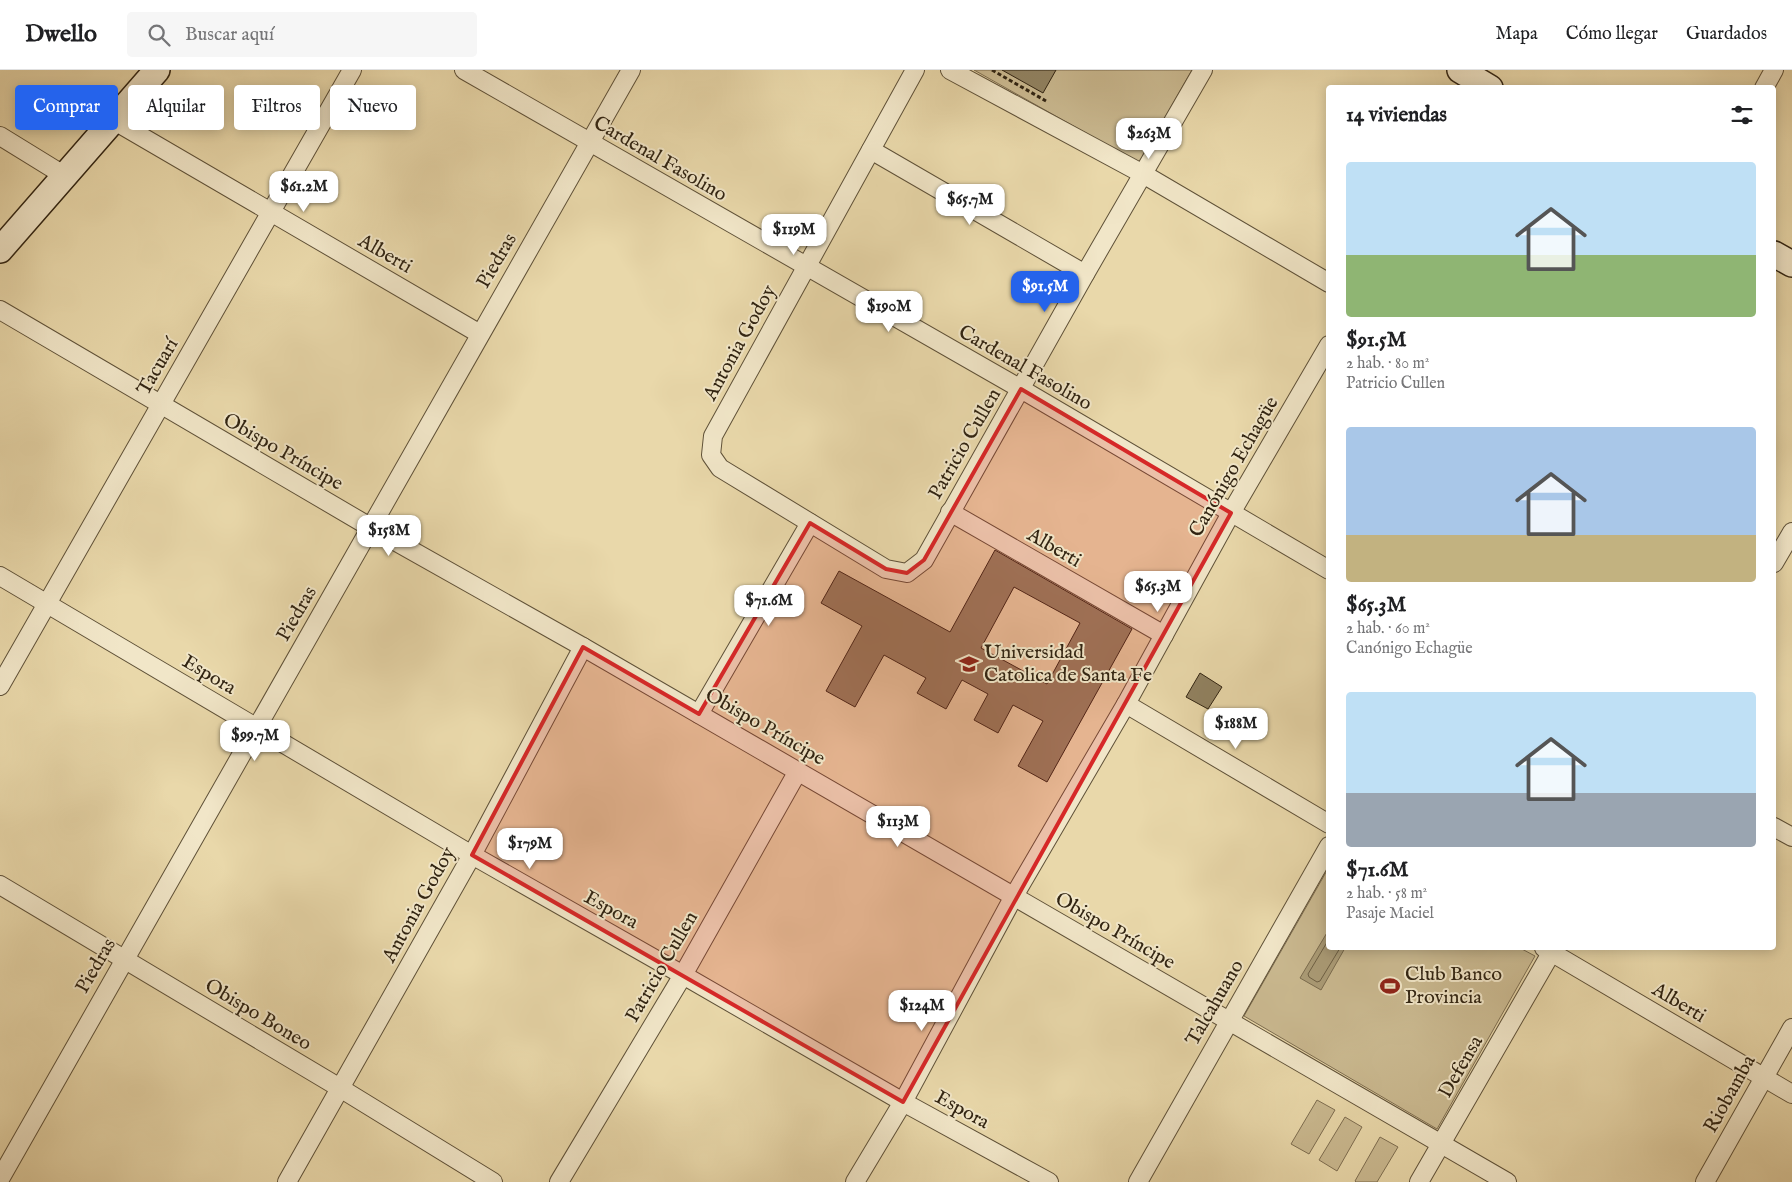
<!DOCTYPE html>
<html lang="es">
<head>
<meta charset="utf-8">
<style>
  :root { --surface:#fff; --page:#f6f6f6; --text:#202124; --muted:#757577; --line:#e0e0e0; --accent:#2563eb }
  body { margin:0; font-family:"IM FELL English",serif; background:var(--page); color:var(--text); height:100vh; display:flex; flex-direction:column; font-size:19px; white-space:nowrap }
  * { box-sizing:border-box; margin:0 }
  p { font-size:16px; color:var(--muted) }
  .icon { flex:none; width:28px; height:28px; fill:none; stroke:currentColor; stroke-width:2; stroke-linecap:round; stroke-linejoin:round }
  .map { position:relative; flex:1; overflow:hidden }
  .drawer { position:absolute; left:1326px; top:15px; width:450px; height:865px; display:flex; flex-direction:column; background:var(--surface); border-radius:5px; box-shadow:0 2px 12px #0003 }
  .drawer>* { flex:none }
  .top-card { position:absolute; left:15px; top:15px; width:475px; height:45px; display:flex; gap:10px }
  .price { position:absolute; translate:-50% -42px; padding:0 11px; border-radius:10px; background:#fff; color:#222; font-size:16px; line-height:32px; filter:drop-shadow(0 1px 2px #0008) }
  .price::after { content:''; position:absolute; left:50%; top:30px; width:15px; height:11px; margin-left:-8px; background:inherit; clip-path:polygon(0 0,100% 0,50% 100%) }
  .price.on { background:var(--accent); color:#fff }
  ul { padding:0; list-style:none }
  li { display:grid; align-content:center; gap:10px; height:265px; padding:0 20px }
  li span { display:grid; place-items:center; height:155px; border-radius:5px; color:#555 }
  li>.icon { margin-inline-start:auto }
  span .icon { width:90px; height:90px; fill:#fffc; stroke-width:1 }
  li b { font-size:21px }
  h2 { display:flex; justify-content:space-between; align-items:center; height:60px; padding:0 20px; font-size:21px }
  .tag { padding:0 18px; border-radius:5px; background:var(--surface); box-shadow:0 2px 12px #0003; font-size:18px; line-height:45px }
  .tag.on { background:var(--accent); color:#fff }
  header { display:flex; align-items:center; gap:30px; box-sizing:border-box; height:70px; padding:0 25px; background:var(--surface); border-bottom:1px solid var(--line) }
  header strong { font-size:24px }
  nav { display:flex; gap:28px; margin-inline-start:auto; font-size:18px }
  .search { width:350px; height:45px; background:var(--page); display:flex; align-items:center; gap:12px; box-sizing:border-box; padding:0 18px; border-radius:5px; color:var(--muted); font-size:19px }
  .map>svg:first-child { display:block }
  .green { fill:#cab990; stroke:#7e6e51 }
  .water { fill:#aa9b76; stroke:#7a6b4e }
  .lines { fill:none; stroke-linecap:round; stroke-linejoin:round }
  .shore { stroke:#6e6044; stroke-width:1 }
  .building { fill:#918261; stroke:#312412; fill-rule:evenodd }
  .street-casing { stroke:#5f5138; stroke-width:20 }
  .secondary-casing { stroke:#312412; stroke-width:28 }
  .path { stroke:#312412; stroke-width:3; stroke-dasharray:4 2.5; stroke-linecap:butt }
  .street { stroke:#f1e6c8; stroke-width:18 }
  .secondary { stroke:#f1e6c8; stroke-width:25 }
  .marked { fill:#d62828; fill-opacity:0.2; stroke:#d62828; stroke-width:4; stroke-linejoin:round }
  .labels { text-anchor:middle; dominant-baseline:central; stroke-width:4; stroke-linejoin:round; paint-order:stroke }
  .street-label { font-size:20px; fill:#312412; stroke:#f1e6c8 }
  .poi-label { font-size:20px; fill:#312412; stroke:#f1e6c8; text-anchor:start }
</style>
</head>
<body>
<header>
<strong>Dwello</strong>
<div class="search"><svg class="icon" aria-label="search" viewBox="0 0 24 24"><circle cx="10" cy="10" r="6"/><path d="M15 15l6 6"/></svg>Buscar aquí</div>
<nav><a>Mapa</a><a>Cómo llegar</a><a>Guardados</a></nav>
</header>
<div class="map">
<svg width="1792" height="1112" viewBox="0 0 1792 1112">
  <rect width="100%" height="100%" fill="#e9d8aa"/>
  <filter id="stains"><feTurbulence type="fractalNoise" baseFrequency=".004" numOctaves="4"/><feColorMatrix values="0 0 0 0 .2 0 0 0 0 .09 0 0 0 0 .02 0 0 0 .5 -.17"/></filter>
  <radialGradient id="worn" r=".72"><stop offset=".6" stop-color="#630" stop-opacity="0"/><stop offset="1" stop-color="#630" stop-opacity=".3"/></radialGradient>
  <g class="green">
    <path d="M974,0H1192L1139,93Z"/>
    <path d="M1329,797V878H1520L1535,886L1437,1059L1244,946Z"/>
    <path d="M1317,1030L1335,1040L1309,1084L1291,1074Z"/>
    <path d="M1345,1047L1362,1057L1337,1101L1319,1090Z"/>
    <path d="M1380,1067L1398,1077L1377,1112H1356L1355,1111Z"/>
  </g>
  <path class="water" d="M1328,861L1329,878H1345L1321,920L1300,908Z"/>
  <g class="lines">
    <path class="shore" d="M1329,869L1308,904L1309,907L1317,912L1320,911L1340,878"/>
  </g>
  <g class="building">
    <path d="M1002,0H1056L1043,23Z"/>
    <path d="M995,480L1132,559L1047,712L1018,696L1043,651L1013,635L998,663L974,650L988,624L962,610L946,639L917,623L926,608L884,585L855,637L826,621L862,556L821,533L839,501L950,562ZM1014,517L1080,553L1047,614L981,578Z"/>
    <path d="M1200,603L1222,617L1208,639L1186,627Z"/>
  </g>
  <g class="lines">
    <defs>
      <g id="street">
        <path d="M464,0L1021,319L1329,500"/>
        <path d="M915,0L713,366L711,385L720,398L886,499L907,503L924,490L1085,204L1203,0"/>
        <path d="M950,0L1143,104L1329,213"/>
        <path d="M1764,18L1774,0"/>
        <path d="M113,50L480,264"/>
        <path d="M0,66L65,106"/>
        <path d="M871,80L1085,204"/>
        <path d="M0,240L370,457L583,577L1507,1112"/>
        <path d="M950,442L1164,565"/>
        <path d="M1774,493L1792,462"/>
        <path d="M0,506L472,785L683,905L903,1032L1049,1112"/>
        <path d="M0,616L352,0"/>
        <path d="M1126,634L1329,754"/>
        <path d="M699,644L810,453"/>
        <path d="M1774,757L1792,767"/>
        <path d="M0,815L340,1018L493,1112"/>
        <path d="M1544,878L1792,1024"/>
        <path d="M0,1109L631,0"/>
        <path d="M287,1112L472,785L583,577"/>
        <path d="M559,1112L683,905L798,701"/>
        <path d="M855,1112L903,1032L1014,826L1126,634L1231,443L1329,275"/>
        <path d="M1138,1112L1329,776"/>
        <path d="M1419,1112L1554,878"/>
        <path d="M1705,1112L1792,958"/>
      </g>
      <g id="secondary">
        <path d="M1460,0L1490,18"/>
        <path d="M0,180L157,0"/>
        <path d="M1774,184L1792,194"/>
      </g>
    </defs>
    <use href="#street" class="street-casing"/>
    <use href="#secondary" class="secondary-casing"/>
    <path class="path" d="M992,0L1046,31"/>
    <use href="#street" class="street"/>
    <use href="#secondary" class="secondary"/>
  </g>
  <path class="marked" d="M1021,319L1231,443L903,1032L472,785L583,577L699,644L810,453L886,499L907,503L924,490Z"/>
  <defs>
    <symbol id="school-bare" viewBox="-9 -9 18 18"><path d="M0-5L7-2L0 1L-7-2ZM-4 1L0 2.5L4 1V4Q0 6-4 4Z" fill="#8f2418" stroke="#f1e6c8" stroke-width="2.5" paint-order="stroke"/></symbol>
    <symbol id="stadium-bare" viewBox="-9 -9 18 18"><path d="M0-5a6.5 5 0 1 0 0 10a6.5 5 0 1 0 0-10ZM-3.5-1.8h7v3.6h-7Z" fill="#8f2418" stroke="#f1e6c8" stroke-width="2.5" paint-order="stroke"/></symbol>
  </defs>
  <g fill-rule="evenodd">
    <use href="#school-bare" x="955" y="580" width="28" height="28"/>
    <use href="#stadium-bare" x="1376" y="902" width="28" height="28"/>
  </g>
  <g class="labels">
    <g class="street-label">
      <text transform="translate(660 89) rotate(30)">Cardenal Fasolino</text>
      <text transform="translate(385 184) rotate(30)">Alberti</text>
      <text transform="translate(497 191) rotate(-60)">Piedras</text>
      <text transform="translate(740 273) rotate(-61)">Antonia Godoy</text>
      <text transform="translate(158 297) rotate(-60)">Tacuarí</text>
      <text transform="translate(1025 298) rotate(30)">Cardenal Fasolino</text>
      <text transform="translate(965 374) rotate(-60)">Patricio Cullen</text>
      <text transform="translate(283 382) rotate(30)">Obispo Príncipe</text>
      <text transform="translate(1234 397) rotate(-60)">Canónigo Echagüe</text>
      <text transform="translate(1054 478) rotate(30)">Alberti</text>
      <text transform="translate(297 544) rotate(-60)">Piedras</text>
      <text transform="translate(209 605) rotate(31)">Espora</text>
      <text transform="translate(765 657) rotate(30)">Obispo Príncipe</text>
      <text transform="translate(419 835) rotate(-61)">Antonia Godoy</text>
      <text transform="translate(611 840) rotate(29)">Espora</text>
      <text transform="translate(1115 861) rotate(30)">Obispo Príncipe</text>
      <text transform="translate(96 896) rotate(-60)">Piedras</text>
      <text transform="translate(662 897) rotate(-60)">Patricio Cullen</text>
      <text transform="translate(1215 933) rotate(-60)">Talcahuano</text>
      <text transform="translate(1679 933) rotate(31)">Alberti</text>
      <text transform="translate(258 945) rotate(31)">Obispo Boneo</text>
      <text transform="translate(1461 997) rotate(-60)">Defensa</text>
      <text transform="translate(1730 1024) rotate(-61)">Riobamba</text>
      <text transform="translate(962 1040) rotate(29)">Espora</text>
    </g>
    <g class="poi-label">
      <text x="984" y="582">Universidad<tspan x="984" dy="23">Catolica de Santa Fe</tspan></text>
      <text x="1405" y="904">Club Banco<tspan x="1405" dy="23">Provincia</tspan></text>
    </g>
  </g>
  <rect width="100%" height="100%" filter="url(#stains)"/>
  <rect width="100%" height="100%" fill="url(#worn)"/>
</svg>
<b class="price" style="left:1149px;top:90px">$263M</b>
<b class="price" style="left:304px;top:143px">$61.2M</b>
<b class="price" style="left:970px;top:156px">$65.7M</b>
<b class="price" style="left:794px;top:186px">$119M</b>
<b class="price on" style="left:1045px;top:243px">$91.5M</b>
<b class="price" style="left:889px;top:263px">$190M</b>
<b class="price" style="left:389px;top:487px">$158M</b>
<b class="price" style="left:1158px;top:543px">$65.3M</b>
<b class="price" style="left:769px;top:557px">$71.6M</b>
<b class="price" style="left:1236px;top:680px">$188M</b>
<b class="price" style="left:255px;top:692px">$99.7M</b>
<b class="price" style="left:898px;top:778px">$113M</b>
<b class="price" style="left:530px;top:800px">$179M</b>
<b class="price" style="left:922px;top:962px">$124M</b>
<div class="top-card">
<a class="tag on">Comprar</a>
<a class="tag">Alquilar</a>
<a class="tag">Filtros</a>
<a class="tag">Nuevo</a>
</div>
<section class="drawer">
<h2>14 viviendas<svg class="icon" aria-label="filters" viewBox="0 0 24 24"><path d="M4 7h16M4 17h16"/><circle cx="9" cy="7" r="2"/><circle cx="15" cy="17" r="2"/></svg></h2>
<ul>
<li><span style="background:linear-gradient(#bfe0f5 60%,#8fb573 0)"><svg class="icon" aria-label="home" viewBox="0 0 24 24"><path d="M3 11l9-7 9 7M6 9v11h12V9"/></svg></span><div><b>$91.5M</b><p>2 hab. · 80 m²</p><p>Patricio Cullen</p></div></li>
<li><span style="background:linear-gradient(#a9c7e8 70%,#c2b280 0)"><svg class="icon" aria-label="home" viewBox="0 0 24 24"><path d="M3 11l9-7 9 7M6 9v11h12V9"/></svg></span><div><b>$65.3M</b><p>2 hab. · 60 m²</p><p>Canónigo Echagüe</p></div></li>
<li><span style="background:linear-gradient(#bfe0f5 65%,#9aa5b1 0)"><svg class="icon" aria-label="home" viewBox="0 0 24 24"><path d="M3 11l9-7 9 7M6 9v11h12V9"/></svg></span><div><b>$71.6M</b><p>2 hab. · 58 m²</p><p>Pasaje Maciel</p></div></li>
</ul>
</section>
</div>
</body>
</html>
